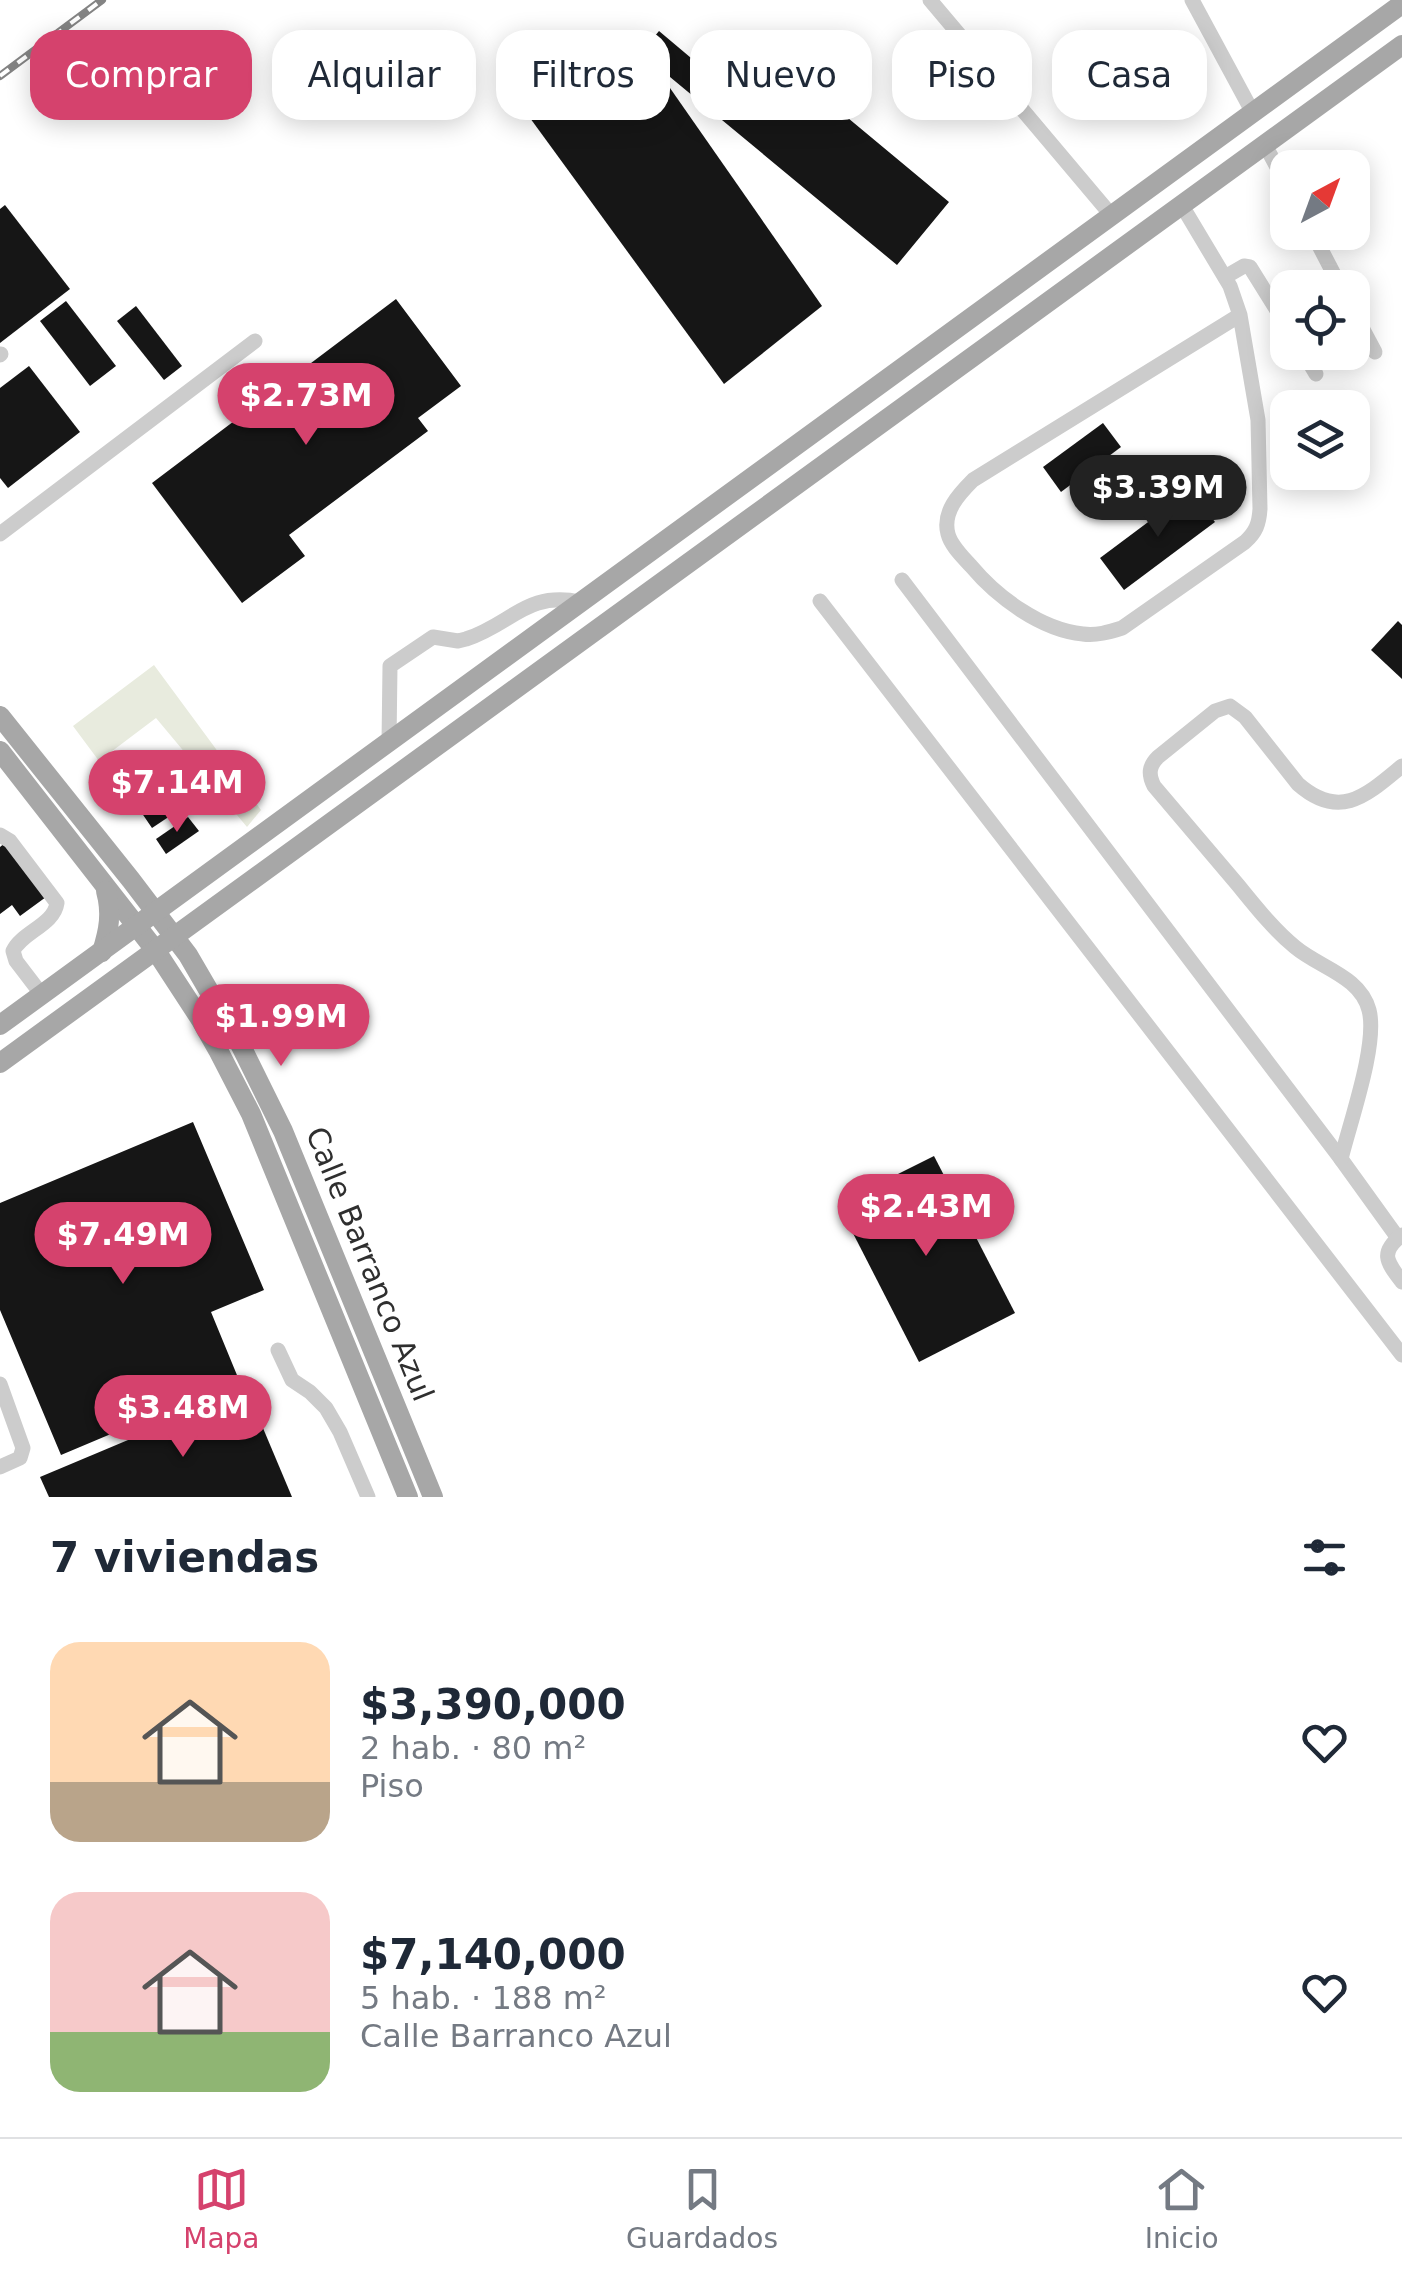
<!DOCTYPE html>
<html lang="es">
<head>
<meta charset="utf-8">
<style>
  :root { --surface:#fff; --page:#f2f2f3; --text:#1f2937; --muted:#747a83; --line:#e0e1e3; --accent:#d5426d }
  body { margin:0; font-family:"DejaVu Sans",sans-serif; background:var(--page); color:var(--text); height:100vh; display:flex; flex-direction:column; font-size:38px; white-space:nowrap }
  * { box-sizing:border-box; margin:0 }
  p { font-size:32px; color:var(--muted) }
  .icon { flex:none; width:55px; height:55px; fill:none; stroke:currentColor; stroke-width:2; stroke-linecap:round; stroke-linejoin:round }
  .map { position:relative; height:1497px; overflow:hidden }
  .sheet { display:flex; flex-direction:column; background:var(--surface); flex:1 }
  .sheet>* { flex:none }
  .guide { position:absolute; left:30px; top:30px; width:1342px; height:90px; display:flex; gap:20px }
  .needle { width:65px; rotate:41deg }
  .fabs { position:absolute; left:1270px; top:150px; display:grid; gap:20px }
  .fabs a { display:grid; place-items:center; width:100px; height:100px; border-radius:20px; background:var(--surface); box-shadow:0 5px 25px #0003; font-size:50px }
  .price { position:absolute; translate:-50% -85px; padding:0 22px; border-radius:35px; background:var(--accent); color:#fff; font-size:32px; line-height:65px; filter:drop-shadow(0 2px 5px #0008) }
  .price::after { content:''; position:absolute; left:50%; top:60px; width:30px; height:22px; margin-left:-15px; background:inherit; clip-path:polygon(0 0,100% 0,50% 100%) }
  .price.current { background:#222; color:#fff }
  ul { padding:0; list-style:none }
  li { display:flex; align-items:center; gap:30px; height:250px; padding:0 50px }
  li span { display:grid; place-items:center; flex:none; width:280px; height:200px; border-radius:30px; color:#555 }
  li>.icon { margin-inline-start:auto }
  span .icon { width:120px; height:120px; fill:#fffc; stroke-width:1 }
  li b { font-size:42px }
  h2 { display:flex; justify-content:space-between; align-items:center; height:120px; padding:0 50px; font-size:42px }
  .chip { padding:0 35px; border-radius:30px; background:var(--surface); box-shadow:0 5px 25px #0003; font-size:35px; line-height:90px }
  .chip.current { background:var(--accent); color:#fff }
  .menu { display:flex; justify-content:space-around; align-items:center; height:140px; border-top:2px solid var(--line); background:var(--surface); font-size:28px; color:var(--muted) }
  .menu a { display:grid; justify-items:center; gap:5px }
  .menu .current { color:var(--accent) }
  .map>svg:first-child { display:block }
  .green { fill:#e8ebde }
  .building { fill:#161616 }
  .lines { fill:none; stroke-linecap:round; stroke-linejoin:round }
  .minor { stroke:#ccc; stroke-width:15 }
  .major { stroke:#a7a7a7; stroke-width:20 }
  .rail-casing { stroke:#848484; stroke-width:8 }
  .rail { stroke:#fff; stroke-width:4; stroke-dasharray:11; stroke-linecap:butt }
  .labels { text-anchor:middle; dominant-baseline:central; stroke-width:10; stroke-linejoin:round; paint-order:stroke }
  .street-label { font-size:30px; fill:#2f2f2f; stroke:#fff }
</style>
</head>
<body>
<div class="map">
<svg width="1402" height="1497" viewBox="0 0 1402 1497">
  <rect width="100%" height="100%" fill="#fff"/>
  <path class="green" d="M154,665L261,810L247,827L156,718L99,761L73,726Z"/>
  <g class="building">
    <path d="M659,31L697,63L716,39L750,67L765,49L949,202L897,265L641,53Z"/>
    <path d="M609,39L670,88L822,306L724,384L522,107Z"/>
    <path d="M5,205L70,289L0,343V209Z"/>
    <path d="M396,299L461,386L418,418L428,431L289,535L305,556L242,603L152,483Z"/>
    <path d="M66,301L116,366L90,386L40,321Z"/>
    <path d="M136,306L182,366L164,380L117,321Z"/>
    <path d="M29,366L80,432L8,488L0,478V388Z"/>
    <path d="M1103,423L1121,447L1061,492L1043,467Z"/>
    <path d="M1191,490L1215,522L1124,590L1100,558Z"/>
    <path d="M1398,621L1402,625V679L1371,650Z"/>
    <path d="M148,765L179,810L152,828L137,806L131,810L122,798L129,794L121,784Z"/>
    <path d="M188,817L199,831L166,854L156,839Z"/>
    <path d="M6,842L46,897L20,916L12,905L0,914V847Z"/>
    <path d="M193,1122L264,1290L211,1312L239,1380L61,1455L0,1310V1203Z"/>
    <path d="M934,1156L1015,1313L919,1362L838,1204Z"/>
    <path d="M247,1390L292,1497H49L40,1477Z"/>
  </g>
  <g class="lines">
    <g class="minor">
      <path d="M930,0L1112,216"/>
      <path d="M1192,0L1253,113"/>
      <path d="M1265,145L1288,187"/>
      <path d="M1181,204L1230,286L1240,315L1258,420L1260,509C1259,524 1256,532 1245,542L1122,628C1109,632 1096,636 1083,634C1041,630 997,597 971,566C963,557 951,546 948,534C942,512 959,494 973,480L1240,315"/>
      <path d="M1312,232L1341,288"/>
      <path d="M1225,277L1244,266L1250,267L1288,328"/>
      <path d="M1352,309L1375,352"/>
      <path d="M1303,352L1316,374"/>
      <path d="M0,355L1,354"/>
      <path d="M0,534L255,341"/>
      <path d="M902,580L1341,1159L1398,1238"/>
      <path d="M820,601L1402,1355"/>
      <path d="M389,743L390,666L433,637L458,641L466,639C512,624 526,591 580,602"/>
      <path d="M0,835L10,841L57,903C54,925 22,932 13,951L16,961L42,995"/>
      <path d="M1341,1159C1350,1122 1378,1044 1369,1010C1360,976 1320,968 1295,947C1274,930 1256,907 1238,885C1210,852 1182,819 1154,786C1148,774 1149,766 1158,757L1215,711L1230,706L1245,717L1298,784C1340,821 1367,795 1402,766"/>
      <path d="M1402,1235C1379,1253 1387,1262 1402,1282"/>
      <path d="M278,1350L292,1380L310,1392L326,1408L340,1432L368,1497"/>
      <path d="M0,1384L23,1448L20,1458L0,1467"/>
    </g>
    <g class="major">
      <path d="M0,716L131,880L188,955L241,1046L283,1131L433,1497"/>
      <path d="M0,751L156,951L201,1020L218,1050L251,1114L408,1497"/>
      <path d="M102,952C109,930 112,913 106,891"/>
      <path d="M0,1025L1402,4"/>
      <path d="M0,1063L1402,45"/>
    </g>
    <defs>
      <path id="rail" d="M0,76L102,0"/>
    </defs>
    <use href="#rail" class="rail-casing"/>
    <use href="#rail" class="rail"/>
  </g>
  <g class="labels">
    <g class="street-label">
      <text transform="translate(370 1264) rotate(68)">Calle Barranco Azul</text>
    </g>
  </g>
</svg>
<div class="fabs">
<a><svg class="needle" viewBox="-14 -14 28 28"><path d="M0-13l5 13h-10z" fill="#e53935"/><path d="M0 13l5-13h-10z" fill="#747a83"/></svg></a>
<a><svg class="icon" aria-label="locate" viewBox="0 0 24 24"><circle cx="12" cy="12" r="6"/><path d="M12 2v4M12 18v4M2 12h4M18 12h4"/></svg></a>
<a><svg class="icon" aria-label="layers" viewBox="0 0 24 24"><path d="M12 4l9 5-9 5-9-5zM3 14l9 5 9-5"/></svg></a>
</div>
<b class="price" style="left:306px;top:448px">$2.73M</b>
<b class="price current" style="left:1158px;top:540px">$3.39M</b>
<b class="price" style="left:177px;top:835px">$7.14M</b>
<b class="price" style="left:281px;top:1069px">$1.99M</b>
<b class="price" style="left:926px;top:1259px">$2.43M</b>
<b class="price" style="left:123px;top:1287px">$7.49M</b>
<b class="price" style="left:183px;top:1460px">$3.48M</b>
<div class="guide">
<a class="chip current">Comprar</a>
<a class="chip">Alquilar</a>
<a class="chip">Filtros</a>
<a class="chip">Nuevo</a>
<a class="chip">Piso</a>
<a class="chip">Casa</a>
</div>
</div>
<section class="sheet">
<h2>7 viviendas<svg class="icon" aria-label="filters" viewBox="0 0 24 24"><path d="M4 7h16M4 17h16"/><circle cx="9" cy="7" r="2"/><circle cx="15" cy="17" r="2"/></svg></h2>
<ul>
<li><span style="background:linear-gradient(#ffd9b3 70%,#b9a48a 0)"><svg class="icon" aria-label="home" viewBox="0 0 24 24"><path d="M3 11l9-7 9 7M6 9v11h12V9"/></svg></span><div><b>$3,390,000</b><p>2 hab. · 80 m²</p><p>Piso</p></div><svg class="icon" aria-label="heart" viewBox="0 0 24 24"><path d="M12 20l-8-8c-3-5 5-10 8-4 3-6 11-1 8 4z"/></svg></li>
<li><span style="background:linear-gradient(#f6c9c9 70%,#8fb573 0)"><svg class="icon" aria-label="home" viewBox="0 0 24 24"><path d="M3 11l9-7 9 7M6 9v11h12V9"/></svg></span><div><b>$7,140,000</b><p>5 hab. · 188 m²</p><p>Calle Barranco Azul</p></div><svg class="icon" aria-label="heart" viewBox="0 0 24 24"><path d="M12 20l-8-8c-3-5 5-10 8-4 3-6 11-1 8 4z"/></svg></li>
</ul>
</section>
<nav class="menu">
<a class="current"><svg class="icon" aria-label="map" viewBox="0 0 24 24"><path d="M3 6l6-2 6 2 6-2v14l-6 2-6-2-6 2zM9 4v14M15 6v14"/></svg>Mapa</a>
<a><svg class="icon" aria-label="saved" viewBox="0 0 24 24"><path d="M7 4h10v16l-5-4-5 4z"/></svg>Guardados</a>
<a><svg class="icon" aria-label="home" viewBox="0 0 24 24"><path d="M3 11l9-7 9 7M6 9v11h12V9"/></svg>Inicio</a>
</nav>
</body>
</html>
